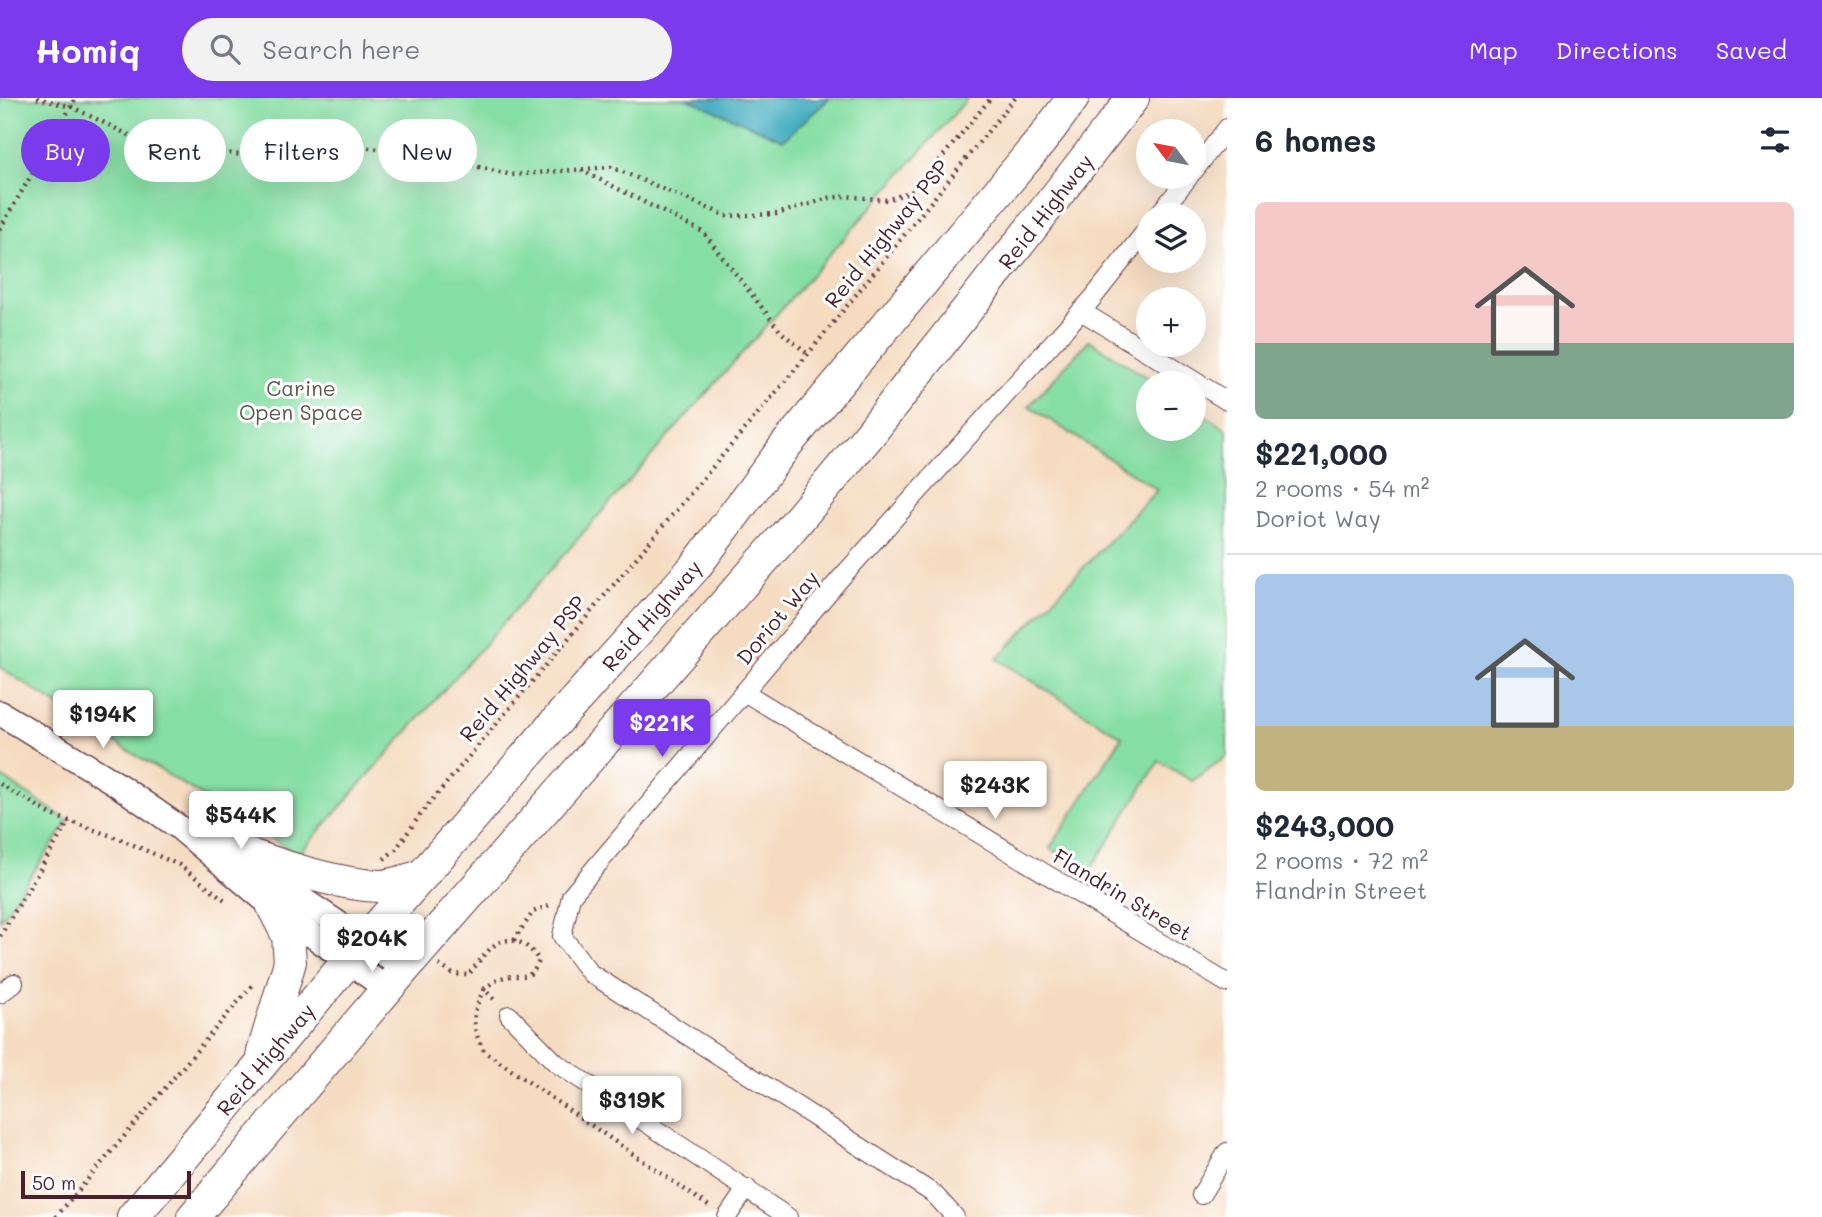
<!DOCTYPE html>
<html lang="en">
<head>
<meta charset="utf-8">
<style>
  :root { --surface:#fff; --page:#f2f2f3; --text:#1f2937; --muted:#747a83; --line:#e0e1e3; --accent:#7c3aed }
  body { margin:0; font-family:Mali,sans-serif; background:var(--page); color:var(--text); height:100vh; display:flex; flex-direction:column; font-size:26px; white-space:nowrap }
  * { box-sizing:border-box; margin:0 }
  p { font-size:23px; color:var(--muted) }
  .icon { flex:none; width:38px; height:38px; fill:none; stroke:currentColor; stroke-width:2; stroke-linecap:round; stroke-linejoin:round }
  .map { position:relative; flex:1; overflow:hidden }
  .sheet { display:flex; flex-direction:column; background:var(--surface); width:595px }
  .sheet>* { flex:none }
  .hud { position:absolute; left:21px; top:21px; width:665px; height:63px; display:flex; gap:14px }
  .needle { width:46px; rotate:302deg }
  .tools { position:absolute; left:1136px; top:21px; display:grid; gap:14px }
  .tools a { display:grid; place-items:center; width:70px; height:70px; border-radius:50%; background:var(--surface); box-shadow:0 7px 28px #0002; font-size:35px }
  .scale { position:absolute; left:21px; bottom:18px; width:170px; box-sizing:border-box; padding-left:7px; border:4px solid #4a1f2b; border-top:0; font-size:19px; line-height:24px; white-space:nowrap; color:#4a1f2b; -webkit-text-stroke:5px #fff; paint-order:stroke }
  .price { position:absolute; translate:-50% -60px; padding:0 16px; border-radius:7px; background:#fff; color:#222; font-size:23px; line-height:46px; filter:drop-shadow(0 2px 4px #0008) }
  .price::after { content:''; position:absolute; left:50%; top:42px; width:21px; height:16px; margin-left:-10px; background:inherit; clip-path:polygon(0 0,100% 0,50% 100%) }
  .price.active { background:var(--accent); color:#fff }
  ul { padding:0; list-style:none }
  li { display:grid; align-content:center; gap:14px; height:371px; padding:0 28px }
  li+li { border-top:2px solid var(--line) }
  li span { display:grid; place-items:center; height:217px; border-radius:10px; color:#555 }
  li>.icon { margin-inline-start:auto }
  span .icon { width:126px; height:126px; fill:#fffc; stroke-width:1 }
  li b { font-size:30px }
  h2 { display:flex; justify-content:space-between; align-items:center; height:84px; padding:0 28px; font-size:30px }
  .tag { padding:0 24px; border-radius:32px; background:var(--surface); box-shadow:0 7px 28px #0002; font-size:24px; line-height:63px }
  .tag.active { background:var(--accent); color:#fff }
  header { display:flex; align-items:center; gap:42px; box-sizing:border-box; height:98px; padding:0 35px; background:var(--accent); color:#fff }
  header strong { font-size:33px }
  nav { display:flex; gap:38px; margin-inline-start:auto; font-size:24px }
  .search { width:490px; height:63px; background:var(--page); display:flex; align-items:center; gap:18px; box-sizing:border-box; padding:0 24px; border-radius:38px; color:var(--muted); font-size:26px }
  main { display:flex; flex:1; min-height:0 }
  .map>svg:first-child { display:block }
  .green { fill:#85dea3; stroke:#687e67; stroke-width:2 }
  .water { fill:#3eabbd; stroke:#446574; stroke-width:2 }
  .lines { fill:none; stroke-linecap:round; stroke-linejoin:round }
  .street-casing { stroke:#643b42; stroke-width:20 }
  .secondary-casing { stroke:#643b42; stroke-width:27 }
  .highway-casing { stroke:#643b42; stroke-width:34 }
  .path { stroke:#643b42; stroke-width:4.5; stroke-dasharray:2 5; stroke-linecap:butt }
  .street { stroke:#fff; stroke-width:18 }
  .secondary { stroke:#fff; stroke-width:24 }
  .highway { stroke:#fff; stroke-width:32 }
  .labels { text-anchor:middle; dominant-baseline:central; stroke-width:6; stroke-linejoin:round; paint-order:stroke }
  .street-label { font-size:21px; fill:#4a1f2b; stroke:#fff }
  .park-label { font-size:21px; fill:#5c584f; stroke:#fff }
</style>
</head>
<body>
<header>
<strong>Homiq</strong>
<div class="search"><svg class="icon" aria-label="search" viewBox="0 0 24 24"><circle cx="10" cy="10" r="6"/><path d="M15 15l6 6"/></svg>Search here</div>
<nav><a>Map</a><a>Directions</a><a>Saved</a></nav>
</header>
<main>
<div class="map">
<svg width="1227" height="1119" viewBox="0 0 1227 1119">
  <rect width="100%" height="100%" fill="#fff"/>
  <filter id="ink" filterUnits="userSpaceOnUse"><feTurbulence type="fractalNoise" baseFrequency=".0143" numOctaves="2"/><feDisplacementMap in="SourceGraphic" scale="14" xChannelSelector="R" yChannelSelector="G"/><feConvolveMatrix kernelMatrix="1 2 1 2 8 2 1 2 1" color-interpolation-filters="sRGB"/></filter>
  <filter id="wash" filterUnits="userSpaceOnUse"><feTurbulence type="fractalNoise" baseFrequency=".00686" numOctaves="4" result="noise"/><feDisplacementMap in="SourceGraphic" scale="28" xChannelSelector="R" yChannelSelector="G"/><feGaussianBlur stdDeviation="1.57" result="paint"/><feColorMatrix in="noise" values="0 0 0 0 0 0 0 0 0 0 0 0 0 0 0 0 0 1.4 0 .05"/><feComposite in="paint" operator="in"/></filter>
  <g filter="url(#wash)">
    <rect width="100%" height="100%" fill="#f5dcc1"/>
    <g class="green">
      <path d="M0,0H968L298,757L116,645L0,569Z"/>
      <path d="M1089,242L1156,285H1148V331H1194V310L1227,332V658L1192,683L1159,663L1089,774L1050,750L1122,639L997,561L1157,392L1029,308Z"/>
      <path d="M0,678L69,723L0,822Z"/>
    </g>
    <path class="water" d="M686,0H830L783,42Z"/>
  </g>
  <g filter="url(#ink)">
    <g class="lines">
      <defs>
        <g id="street">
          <path d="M1194,73L1227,30"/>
          <path d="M1158,117L1189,79"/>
          <path d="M1081,213L1227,303"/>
          <path d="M744,594L1227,885"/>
          <path d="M0,896L14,885"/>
          <path d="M509,917L556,965L788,1119"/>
          <path d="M1201,1097L1227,1054"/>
          <path d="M727,1119L747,1090"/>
          <path d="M955,1119L934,1096L590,875L562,838L571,798L839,482L1092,201L1148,130"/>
        </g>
        <g id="secondary">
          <path d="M0,615L112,683L180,730L273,809L387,891"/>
          <path d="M243,762L405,870"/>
        </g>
        <g id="highway">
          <path d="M221,747C268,763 329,786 379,788C393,788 409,781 422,778"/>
          <path d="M263,954L290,864L288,838L273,809"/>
          <path d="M133,1119L364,844L561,618L695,469L786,347L1041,43L1073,0"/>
          <path d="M193,1119L405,870L788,434L869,337L1133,0"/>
        </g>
      </defs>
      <use href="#street" class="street-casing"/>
      <use href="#secondary" class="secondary-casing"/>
      <use href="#highway" class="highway-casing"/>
      <g class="path">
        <path d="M37,0L72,9L151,48L254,58L330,46L420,55L512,77L611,69L727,118L777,116L829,100L845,98L887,102L915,92L991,0"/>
        <path d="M581,72L703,134L781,234L808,256"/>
        <path d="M0,131L76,0"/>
        <path d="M0,686L52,717L120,741L179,767L225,802"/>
        <path d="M384,761L396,751L423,713L808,256L1015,0"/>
        <path d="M0,838L69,723"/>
        <path d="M514,842L533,814L550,807"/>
        <path d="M439,867L453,876L468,877C475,869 482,859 490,851C507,834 529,844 539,863C529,885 524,875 505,879C497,881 490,887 484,891L496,903"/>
        <path d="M484,891C472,916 470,929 485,954L710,1109"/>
        <path d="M56,1119L254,885"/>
      </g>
      <use href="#street" class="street"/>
      <use href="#secondary" class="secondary"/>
      <use href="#highway" class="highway"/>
    </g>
  </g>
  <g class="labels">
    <g class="street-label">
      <text transform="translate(1045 113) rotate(-52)">Reid Highway</text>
      <text transform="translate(886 135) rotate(-51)">Reid Highway PSP</text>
      <text transform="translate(651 517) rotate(-49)">Reid Highway</text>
      <text transform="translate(777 519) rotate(-50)">Doriot Way</text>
      <text transform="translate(522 570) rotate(-50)">Reid Highway PSP</text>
      <text transform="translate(1123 796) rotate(31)">Flandrin Street</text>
      <text transform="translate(265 961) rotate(-50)">Reid Highway</text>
    </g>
    <g class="park-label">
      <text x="301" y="289">Carine<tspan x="301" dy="24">Open Space</tspan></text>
    </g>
  </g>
</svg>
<div class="tools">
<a><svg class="needle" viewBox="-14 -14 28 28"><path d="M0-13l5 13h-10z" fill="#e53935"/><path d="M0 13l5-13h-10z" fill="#747a83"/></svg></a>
<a><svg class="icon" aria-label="layers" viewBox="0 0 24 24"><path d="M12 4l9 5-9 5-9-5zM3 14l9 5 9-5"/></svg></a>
<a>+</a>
<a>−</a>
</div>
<div class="scale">50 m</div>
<b class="price" style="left:103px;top:652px">$194K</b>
<b class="price active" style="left:662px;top:661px">$221K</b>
<b class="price" style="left:995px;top:723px">$243K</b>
<b class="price" style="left:241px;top:753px">$544K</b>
<b class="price" style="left:372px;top:876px">$204K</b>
<b class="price" style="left:632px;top:1038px">$319K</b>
<div class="hud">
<a class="tag active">Buy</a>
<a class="tag">Rent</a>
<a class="tag">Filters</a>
<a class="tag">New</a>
</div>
</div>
<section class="sheet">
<h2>6 homes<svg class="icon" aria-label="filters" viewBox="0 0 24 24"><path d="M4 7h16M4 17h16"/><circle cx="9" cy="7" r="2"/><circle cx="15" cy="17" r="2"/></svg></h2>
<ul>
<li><span style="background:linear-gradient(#f6c9c9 65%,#7fa58c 0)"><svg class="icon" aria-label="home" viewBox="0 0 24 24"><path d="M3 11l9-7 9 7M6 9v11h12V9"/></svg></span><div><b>$221,000</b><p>2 rooms · 54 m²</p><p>Doriot Way</p></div></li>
<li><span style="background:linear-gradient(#a9c7e8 70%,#c2b280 0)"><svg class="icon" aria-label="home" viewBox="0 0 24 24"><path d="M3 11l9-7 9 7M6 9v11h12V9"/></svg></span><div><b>$243,000</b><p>2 rooms · 72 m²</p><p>Flandrin Street</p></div></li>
</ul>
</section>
</main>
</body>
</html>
